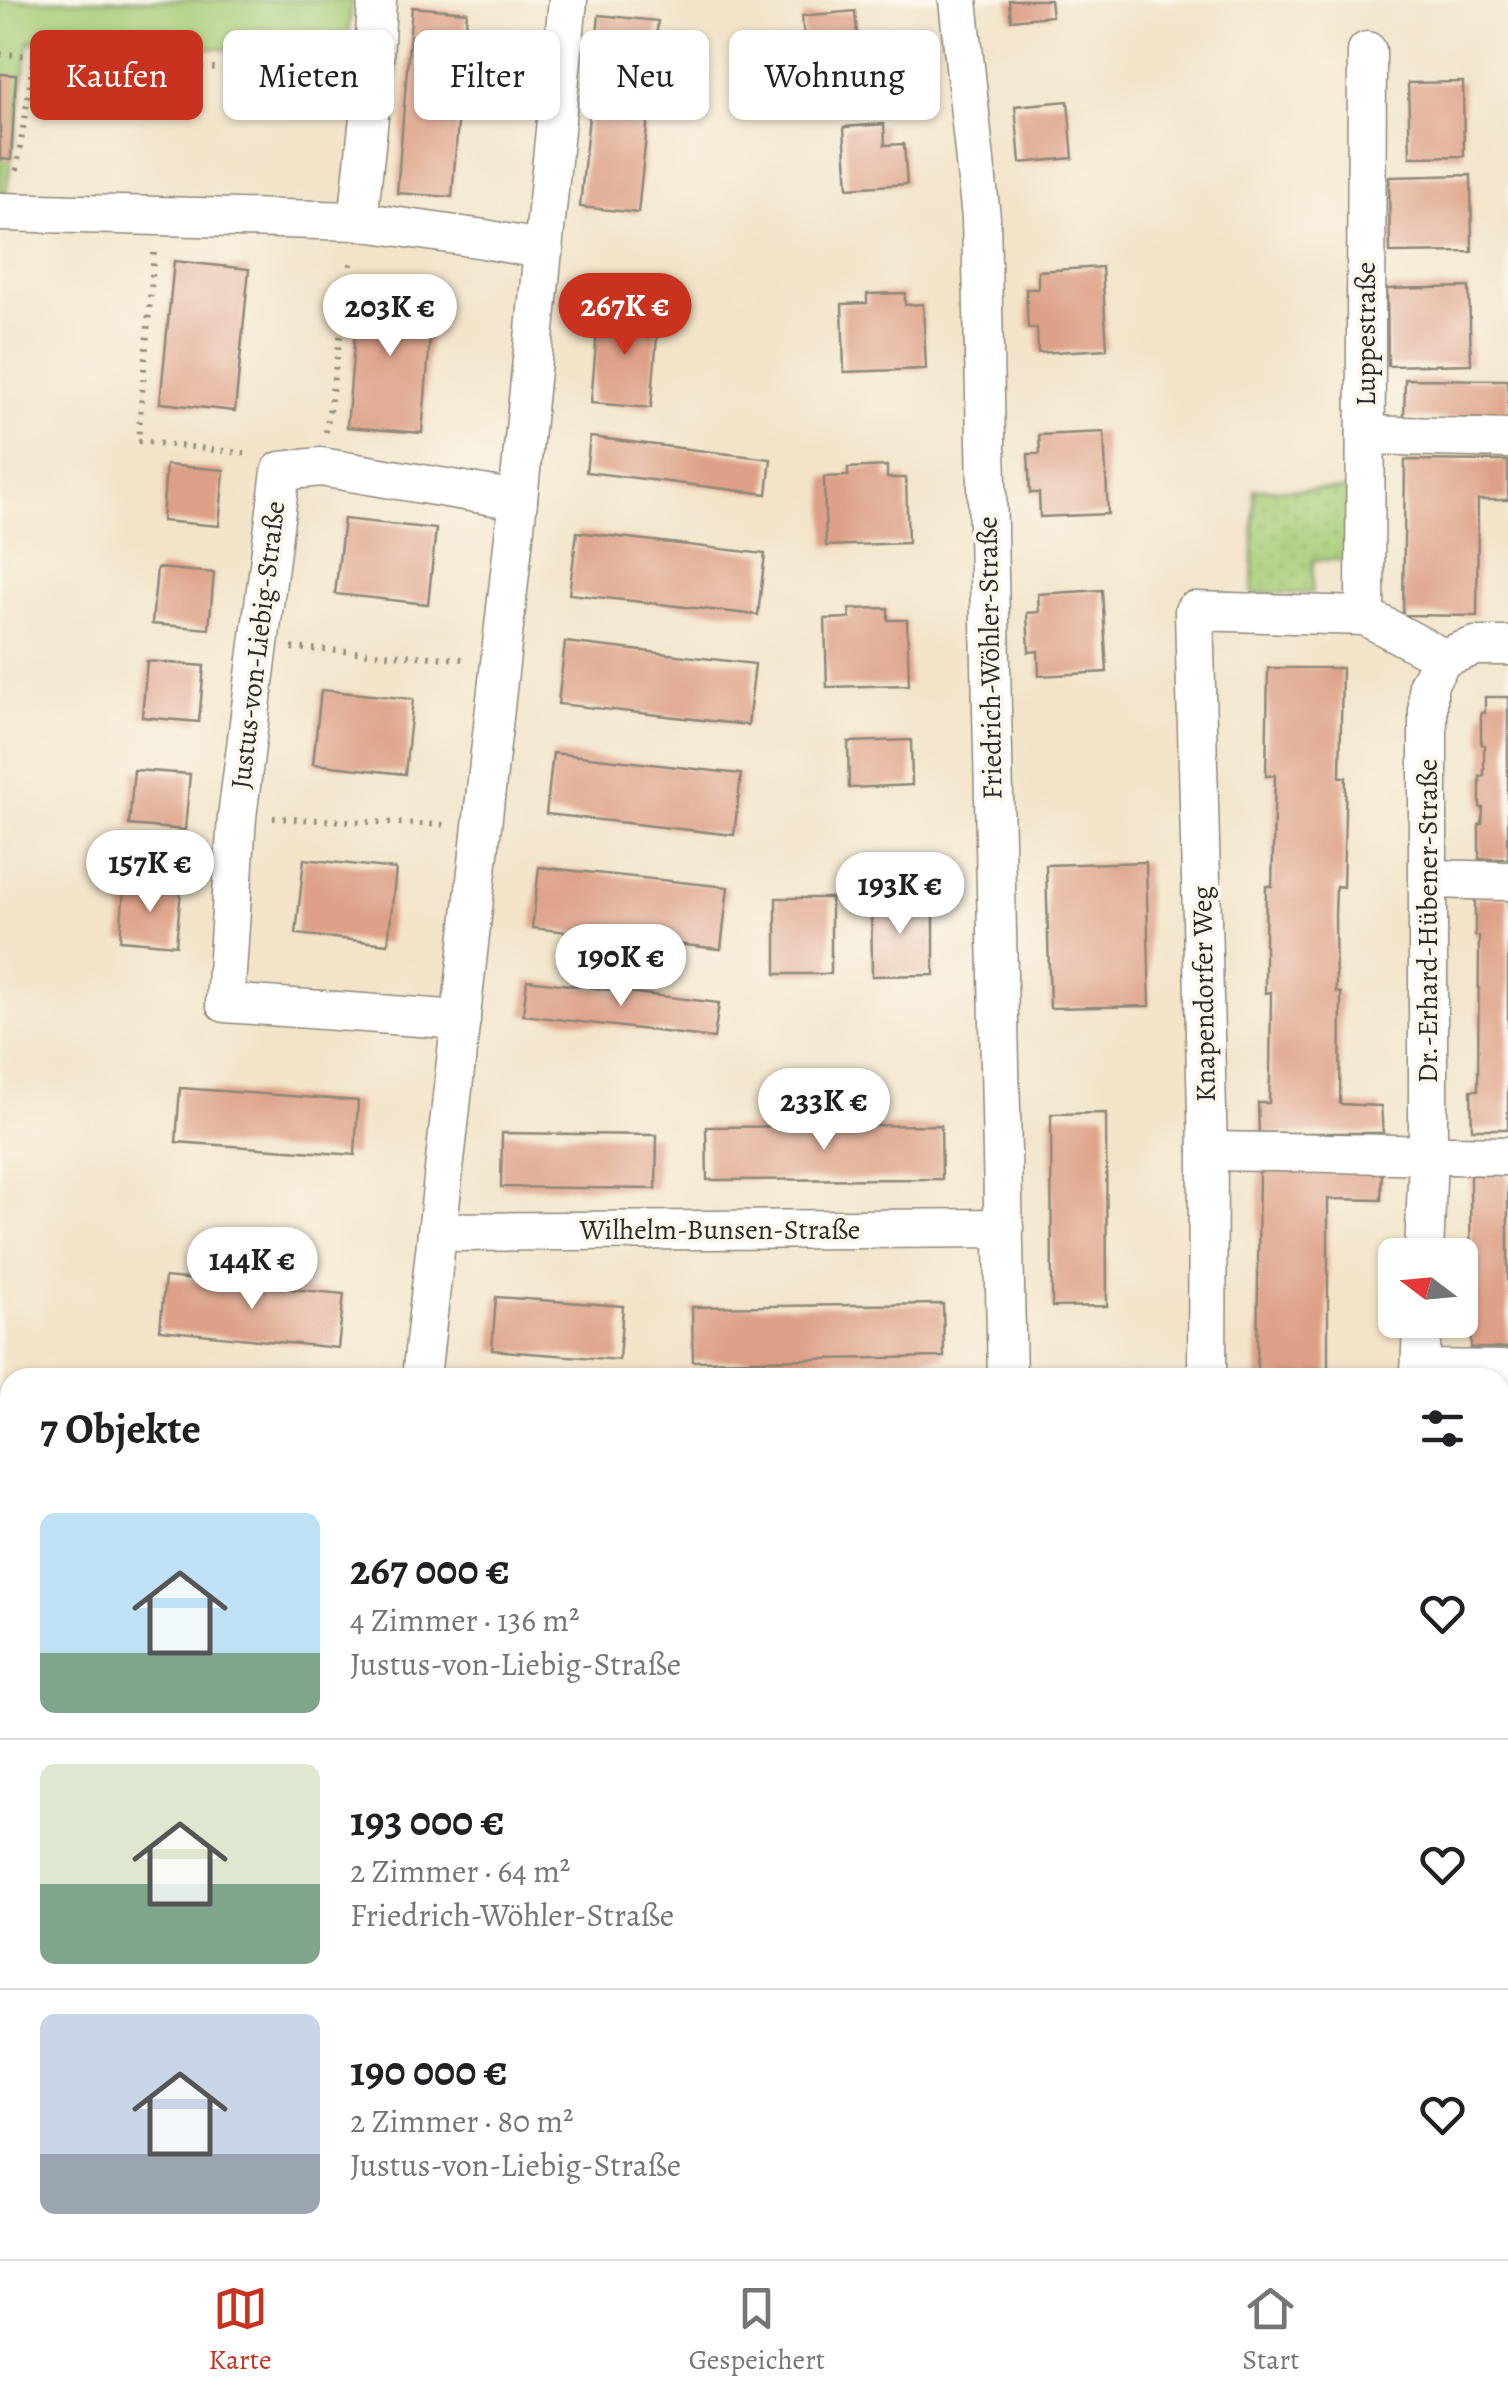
<!DOCTYPE html>
<html lang="de">
<head>
<meta charset="utf-8">
<style>
  :root { --surface:#fff; --page:#f2f2f2; --text:#202124; --muted:#757577; --line:#e0e0e0; --accent:#c8321e }
  body { margin:0; font-family:Alegreya,serif; background:var(--page); color:var(--text); height:100vh; display:flex; flex-direction:column; font-size:38px; white-space:nowrap }
  * { box-sizing:border-box; margin:0 }
  p { font-size:32px; color:var(--muted) }
  .icon { flex:none; width:55px; height:55px; fill:none; stroke:currentColor; stroke-width:2; stroke-linecap:round; stroke-linejoin:round }
  .map { position:relative; flex:1; overflow:hidden }
  .panel { position:absolute; left:0px; top:1368px; width:1510px; height:892px; display:flex; flex-direction:column; background:var(--surface); border-radius:30px 30px 0 0; box-shadow:0 2px 8px #0004 }
  .panel>* { flex:none }
  .banner { position:absolute; left:30px; top:30px; width:1000px; height:90px; display:flex; gap:20px }
  .needle { width:65px; rotate:286deg }
  .buttons { position:absolute; left:1378px; top:1238px; display:grid; gap:20px }
  .buttons a { display:grid; place-items:center; width:100px; height:100px; border-radius:15px; background:var(--surface); box-shadow:0 2px 8px #0004; font-size:50px }
  .price { position:absolute; translate:-50% -85px; padding:0 22px; border-radius:35px; background:#fff; color:#222; font-size:32px; line-height:65px; filter:drop-shadow(0 2px 5px #0008) }
  .price::after { content:''; position:absolute; left:50%; top:60px; width:30px; height:22px; margin-left:-15px; background:inherit; clip-path:polygon(0 0,100% 0,50% 100%) }
  .price.on { background:var(--accent); color:#fff }
  ul { padding:0; list-style:none }
  li { display:flex; align-items:center; gap:30px; height:250px; padding:0 40px }
  li+li { border-top:2px solid var(--line) }
  li span { display:grid; place-items:center; flex:none; width:280px; height:200px; border-radius:15px; color:#555 }
  li>.icon { margin-inline-start:auto }
  span .icon { width:120px; height:120px; fill:#fffc; stroke-width:1 }
  li b { font-size:42px }
  h2 { display:flex; justify-content:space-between; align-items:center; height:120px; padding:0 40px; font-size:42px }
  .tag { padding:0 35px; border-radius:15px; background:var(--surface); box-shadow:0 2px 8px #0004; font-size:35px; line-height:90px }
  .tag.on { background:var(--accent); color:#fff }
  .tab-bar { display:flex; justify-content:space-around; align-items:center; height:140px; border-top:2px solid var(--line); background:var(--surface); font-size:28px; color:var(--muted) }
  .tab-bar a { display:grid; justify-items:center; gap:5px }
  .tab-bar .on { color:var(--accent) }
  .map>svg:first-child { display:block }
  .grass { fill:url(#grass-dots); stroke:#697c52; stroke-width:2.5 }
  .garden { fill:#a7ce78; stroke:#697c52; stroke-width:2.5 }
  .building { fill:#dea087 }
  .lines { fill:none; stroke-linecap:round; stroke-linejoin:round }
  .minor-casing { stroke:#8f887a; stroke-width:41 }
  .path { stroke:#8f887a; stroke-width:6; stroke-dasharray:2.5 8; stroke-linecap:butt }
  .minor { stroke:#fff; stroke-width:38 }
  .tram { stroke:#2b2b2b; stroke-width:2.5 }
  .labels { text-anchor:middle; dominant-baseline:central; stroke-width:8; stroke-linejoin:round; paint-order:stroke }
  .street-label { font-size:28px; fill:#2b2b2b; stroke:#fbf7ec }
</style>
</head>
<body>
<div class="map">
<svg width="1508" height="2259" viewBox="0 0 1508 2259">
  <defs>
    <pattern id="grass-dots" width="8" height="8" patternUnits="userSpaceOnUse" patternTransform="scale(2.5)"><rect width="8" height="8" fill="#a7ce78"/><path d="M2 2h.1M6 6h.1" fill="none" stroke="#90b168" stroke-width="1.8" stroke-linecap="round"/></pattern>
  </defs>
  <rect width="100%" height="100%" fill="#fbf7ec"/>
  <filter id="ink" filterUnits="userSpaceOnUse"><feTurbulence type="fractalNoise" baseFrequency=".01" numOctaves="2"/><feDisplacementMap in="SourceGraphic" scale="20" xChannelSelector="R" yChannelSelector="G"/><feConvolveMatrix kernelMatrix="1 2 1 2 8 2 1 2 1" color-interpolation-filters="sRGB"/></filter>
  <filter id="wash" filterUnits="userSpaceOnUse"><feTurbulence type="fractalNoise" baseFrequency=".0048" numOctaves="4" result="noise"/><feDisplacementMap in="SourceGraphic" scale="40" xChannelSelector="R" yChannelSelector="G"/><feGaussianBlur stdDeviation="2.25" result="paint"/><feColorMatrix in="noise" values="0 0 0 0 0 0 0 0 0 0 0 0 0 0 0 0 0 1.4 0 .05"/><feComposite in="paint" operator="in"/></filter>
  <g filter="url(#wash)">
    <rect width="100%" height="100%" fill="#f3e4c9"/>
    <g class="grass">
      <path d="M1254,489L1348,490V560H1313L1312,593H1252Z"/>
      <path d="M0,1730L10,1731V1896L0,1895Z"/>
      <path d="M1500,1922H1508V2035L1500,2034Z"/>
    </g>
    <path class="garden" d="M0,0H352L346,54L29,41L5,200H0Z"/>
    <g id="blocks">
      <g class="building">
        <path d="M1009,0H1050L1052,16L1011,20Z"/>
        <path d="M412,7L467,12L452,197L397,193Z"/>
        <path d="M855,11L860,68L807,73L802,16Z"/>
        <path d="M599,15L658,21L638,213L580,207Z"/>
        <path d="M0,74L16,75L11,160L0,159Z"/>
        <path d="M1463,82L1464,156L1410,157L1408,83Z"/>
        <path d="M1068,101L1073,158L1020,163L1015,106Z"/>
        <path d="M884,124L885,145L904,144L907,184L848,188L844,127Z"/>
        <path d="M1471,175L1472,252L1390,253L1389,177Z"/>
        <path d="M174,261L249,269L235,411L160,403Z"/>
        <path d="M1102,267L1107,349L1038,353L1037,328H1028L1026,289H1038V271Z"/>
        <path d="M359,285L434,291L422,433L347,427Z"/>
        <path d="M1469,287L1471,364L1388,366L1387,289Z"/>
        <path d="M905,293V305L923,304L926,369L844,372L842,304L867,303V294Z"/>
        <path d="M599,307L659,312L651,408L591,403Z"/>
        <path d="M1405,379L1508,380V419L1404,418Z"/>
        <path d="M1104,432L1108,514L1040,517L1039,493H1030L1028,454H1040L1039,435Z"/>
        <path d="M590,437L771,459L767,494L586,472Z"/>
        <path d="M1405,460L1508,461V500H1478L1477,616L1403,615Z"/>
        <path d="M166,465L224,470L219,526L162,521Z"/>
        <path d="M887,466V478H906L908,543L826,546L824,477L848,476V468Z"/>
        <path d="M344,519L436,529L428,604L335,594Z"/>
        <path d="M577,532L765,554L758,615L569,594Z"/>
        <path d="M157,568L214,573L209,629L152,624Z"/>
        <path d="M1102,590L1107,672L1039,676L1038,651L1029,652L1027,613L1039,612L1038,594Z"/>
        <path d="M888,608V620H907L909,685L827,687L825,619L850,618L849,609Z"/>
        <path d="M565,642L755,664L748,725L558,704Z"/>
        <path d="M147,661L204,666L199,722L142,717Z"/>
        <path d="M1268,668H1342L1340,777H1346L1343,887L1336,886L1335,916L1336,992L1341,993L1340,1104L1381,1106L1383,1133H1259L1258,1103H1269L1270,1075L1271,992L1265,993V940L1266,886H1272L1275,775L1266,776Z"/>
        <path d="M321,690L413,699L405,774L313,764Z"/>
        <path d="M1485,697H1508V859H1479V825L1482,824L1483,808L1480,807V777L1484,776V745L1481,744V713H1485Z"/>
        <path d="M911,740L912,785L849,788L848,742Z"/>
        <path d="M553,753L741,774L734,835L546,814Z"/>
        <path d="M134,770L190,774L185,830L129,825Z"/>
        <path d="M304,859L396,869L388,944L296,934Z"/>
        <path d="M1146,862L1150,1006L1050,1008L1046,865Z"/>
        <path d="M539,867L728,887L721,949L532,928Z"/>
        <path d="M124,885L181,889L176,945L120,940Z"/>
        <path d="M900,887V914H934V975L872,976L871,888Z"/>
        <path d="M1475,897H1508V1129H1472L1471,1090H1478L1479,936H1475Z"/>
        <rect x="776" y="898" width="55" height="76"/>
        <path d="M527,980L719,1003L714,1038L523,1015Z"/>
        <path d="M180,1088L358,1101L355,1155L176,1142Z"/>
        <path d="M1106,1113L1107,1306L1052,1307L1051,1114Z"/>
        <path d="M941,1125L942,1179L707,1180L706,1127Z"/>
        <path d="M502,1133L657,1135L656,1189L501,1187Z"/>
        <path d="M1259,1167L1382,1169L1381,1200L1328,1199V1378H1257Z"/>
        <path d="M1470,1175H1508V1348H1471Z"/>
        <path d="M165,1277L344,1294L338,1348L160,1330Z"/>
        <path d="M496,1297L623,1306L619,1360L492,1350Z"/>
        <path d="M943,1304L944,1357L693,1361L692,1307Z"/>
        <rect x="1500" y="1403" width="8" height="70"/>
        <path d="M1500,1545L1508,1546V1583H1500Z"/>
        <path d="M0,1582L10,1584V1641L0,1639Z"/>
        <path d="M1500,1744H1506V1758H1508V1833H1504V1819H1500Z"/>
        <path d="M1500,2214L1505,2215L1504,2223H1508V2259H1424L1426,2250H1500Z"/>
        <path d="M413,2250H458V2259H414Z"/>
        <rect x="532" y="2250" width="34" height="9"/>
        <rect x="741" y="2250" width="57" height="9"/>
        <rect x="972" y="2250" width="46" height="9"/>
      </g>
    </g>
  </g>
  <g filter="url(#ink)">
    <use href="#blocks" fill-opacity="0" stroke="#8f887a" stroke-width="2.5"/>
    <g class="lines">
      <defs>
        <g id="minor">
          <path d="M958,0L981,218L1007,1378"/>
          <path d="M0,212L358,221L484,239L544,250"/>
          <path d="M358,221L373,79L377,0"/>
          <path d="M1366,435L1508,439"/>
          <path d="M1365,616L1367,51"/>
          <path d="M1429,879L1508,881"/>
          <path d="M461,1020L225,1003L237,817L281,471L321,467L518,500"/>
          <path d="M1208,1151L1508,1156"/>
          <path d="M437,1232L1004,1228"/>
          <path d="M1424,1255L1428,1155V684L1443,658L1475,646H1508"/>
          <path d="M1420,1369L1508,1370"/>
          <path d="M421,1378L518,500L568,0"/>
          <path d="M1207,1378L1208,1151L1194,611L1365,616L1443,658"/>
          <path d="M1420,1378L1422,1320"/>
          <path d="M0,1539L10,1540"/>
          <path d="M1500,1676L1508,1680"/>
          <path d="M0,1923L10,1924"/>
          <path d="M1500,2146L1508,2147"/>
          <path d="M489,2250V2259"/>
          <path d="M722,2250L723,2259"/>
          <path d="M965,2250V2259"/>
          <path d="M1209,2250V2259"/>
        </g>
      </defs>
      <use href="#minor" class="minor-casing"/>
      <g class="path">
        <path d="M0,54L34,56L16,175"/>
        <path d="M34,56L337,76"/>
        <path d="M154,253L138,441L251,454"/>
        <path d="M326,432L352,256"/>
        <path d="M292,648L464,659"/>
        <path d="M273,818L446,825"/>
        <path d="M0,1753L7,1754L10,1759"/>
        <path d="M0,1841L10,1829"/>
      </g>
      <use href="#minor" class="minor"/>
      <g class="tram">
        <path d="M0,1904H10"/>
        <path d="M1500,2053L1508,2054"/>
        <path d="M1500,2080L1508,2081"/>
      </g>
    </g>
  </g>
  <g class="labels">
    <g class="street-label">
      <text transform="translate(1366 334) rotate(-90)">Luppestraße</text>
      <text transform="translate(258 645) rotate(-83)">Justus-von-Liebig-Straße</text>
      <text transform="translate(990 658) rotate(-91)">Friedrich-Wöhler-Straße</text>
      <text transform="translate(1428 921) rotate(-90)">Dr.-Erhard-Hübener-Straße</text>
      <text transform="translate(1204 994) rotate(-91)">Knapendorfer Weg</text>
      <text x="720" y="1230">Wilhelm-Bunsen-Straße</text>
    </g>
  </g>
</svg>
<div class="buttons">
<a><svg class="needle" viewBox="-14 -14 28 28"><path d="M0-13l5 13h-10z" fill="#e53935"/><path d="M0 13l5-13h-10z" fill="#757577"/></svg></a>
</div>
<b class="price on" style="left:625px;top:358px">267K €</b>
<b class="price" style="left:390px;top:359px">203K €</b>
<b class="price" style="left:150px;top:915px">157K €</b>
<b class="price" style="left:900px;top:937px">193K €</b>
<b class="price" style="left:621px;top:1009px">190K €</b>
<b class="price" style="left:824px;top:1153px">233K €</b>
<b class="price" style="left:252px;top:1312px">144K €</b>
<div class="banner">
<a class="tag on">Kaufen</a>
<a class="tag">Mieten</a>
<a class="tag">Filter</a>
<a class="tag">Neu</a>
<a class="tag">Wohnung</a>
</div>
<section class="panel">
<h2>7 Objekte<svg class="icon" aria-label="filters" viewBox="0 0 24 24"><path d="M4 7h16M4 17h16"/><circle cx="9" cy="7" r="2"/><circle cx="15" cy="17" r="2"/></svg></h2>
<ul>
<li><span style="background:linear-gradient(#bfe0f5 70%,#7fa58c 0)"><svg class="icon" aria-label="home" viewBox="0 0 24 24"><path d="M3 11l9-7 9 7M6 9v11h12V9"/></svg></span><div><b>267 000 €</b><p>4 Zimmer · 136 m²</p><p>Justus-von-Liebig-Straße</p></div><svg class="icon" aria-label="heart" viewBox="0 0 24 24"><path d="M12 20l-8-8c-3-5 5-10 8-4 3-6 11-1 8 4z"/></svg></li>
<li><span style="background:linear-gradient(#dfe7d0 60%,#7fa58c 0)"><svg class="icon" aria-label="home" viewBox="0 0 24 24"><path d="M3 11l9-7 9 7M6 9v11h12V9"/></svg></span><div><b>193 000 €</b><p>2 Zimmer · 64 m²</p><p>Friedrich-Wöhler-Straße</p></div><svg class="icon" aria-label="heart" viewBox="0 0 24 24"><path d="M12 20l-8-8c-3-5 5-10 8-4 3-6 11-1 8 4z"/></svg></li>
<li><span style="background:linear-gradient(#c9d6e8 70%,#9aa5b1 0)"><svg class="icon" aria-label="home" viewBox="0 0 24 24"><path d="M3 11l9-7 9 7M6 9v11h12V9"/></svg></span><div><b>190 000 €</b><p>2 Zimmer · 80 m²</p><p>Justus-von-Liebig-Straße</p></div><svg class="icon" aria-label="heart" viewBox="0 0 24 24"><path d="M12 20l-8-8c-3-5 5-10 8-4 3-6 11-1 8 4z"/></svg></li>
</ul>
</section>
</div>
<nav class="tab-bar">
<a class="on"><svg class="icon" aria-label="map" viewBox="0 0 24 24"><path d="M3 6l6-2 6 2 6-2v14l-6 2-6-2-6 2zM9 4v14M15 6v14"/></svg>Karte</a>
<a><svg class="icon" aria-label="saved" viewBox="0 0 24 24"><path d="M7 4h10v16l-5-4-5 4z"/></svg>Gespeichert</a>
<a><svg class="icon" aria-label="home" viewBox="0 0 24 24"><path d="M3 11l9-7 9 7M6 9v11h12V9"/></svg>Start</a>
</nav>
</body>
</html>
